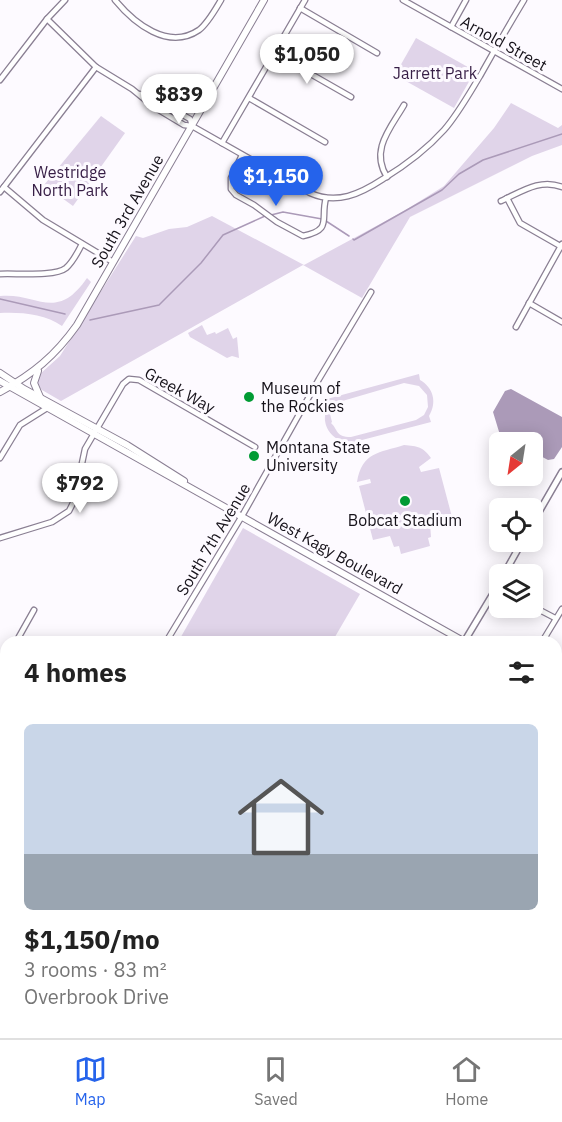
<!DOCTYPE html>
<html lang="en">
<head>
<meta charset="utf-8">
<style>
  :root { --surface:#fff; --page:#f2f2f2; --text:#222; --muted:#767676; --line:#e0e0e0; --accent:#2563eb }
  body { margin:0; font-family:"IBM Plex Sans",sans-serif; background:var(--page); color:var(--text); height:100vh; display:flex; flex-direction:column; font-size:22px; white-space:nowrap }
  * { box-sizing:border-box; margin:0 }
  p { font-size:20px; color:var(--muted) }
  .icon { flex:none; width:33px; height:33px; fill:none; stroke:currentColor; stroke-width:2; stroke-linecap:round; stroke-linejoin:round }
  .map { position:relative; flex:1; overflow:hidden }
  .panel { position:absolute; left:0px; top:636px; width:562px; height:402px; display:flex; flex-direction:column; background:var(--surface); border-radius:18px 18px 0 0; box-shadow:0 3px 15px #0003 }
  .panel>* { flex:none }
  .needle { width:39px; rotate:210deg }
  .buttons { position:absolute; left:489px; top:432px; display:grid; gap:12px }
  .buttons a { display:grid; place-items:center; width:54px; height:54px; border-radius:9px; background:var(--surface); box-shadow:0 3px 15px #0003; font-size:30px }
  .price { position:absolute; translate:-50% -51px; padding:0 14px; border-radius:21px; background:#fff; color:#222; font-size:20px; line-height:39px; filter:drop-shadow(0 2px 3px #0008) }
  .price::after { content:''; position:absolute; left:50%; top:36px; width:18px; height:14px; margin-left:-9px; background:inherit; clip-path:polygon(0 0,100% 0,50% 100%) }
  .price.on { background:var(--accent); color:#fff }
  ul { padding:0; list-style:none }
  li { display:grid; align-content:center; gap:12px; height:318px; padding:0 24px }
  li span { display:grid; place-items:center; height:186px; border-radius:9px; color:#555 }
  li>.icon { margin-inline-start:auto }
  span .icon { width:108px; height:108px; fill:#fffc; stroke-width:1 }
  li b { font-size:26px }
  h2 { display:flex; justify-content:space-between; align-items:center; height:72px; padding:0 24px; font-size:26px }
  .tab-bar { display:flex; justify-content:space-around; align-items:center; height:84px; border-top:2px solid var(--line); background:var(--surface); font-size:16px; color:var(--muted) }
  .tab-bar a { display:grid; justify-items:center; gap:3px }
  .tab-bar .on { color:var(--accent) }
  .map>svg:first-child { display:block }
  .green { fill:#e0d4e9; fill-rule:evenodd }
  .water { fill:#ab9ab8 }
  .lines { fill:none; stroke-linecap:round; stroke-linejoin:round }
  .stream { stroke:#ab9ab8; stroke-width:1.5 }
  .minor-casing { stroke:#8a7f93; stroke-width:7 }
  .tertiary-casing { stroke:#8a7f93; stroke-width:8 }
  .secondary-casing { stroke:#8a7f93; stroke-width:8 }
  .minor { stroke:#fff; stroke-width:4.5 }
  .tertiary { stroke:#fff; stroke-width:5 }
  .secondary { stroke:#fff; stroke-width:6 }
  .poi-dot { fill:#019b34; stroke:#fdfaff; stroke-width:2 }
  .labels { text-anchor:middle; dominant-baseline:central; stroke-width:6; stroke-linejoin:round; paint-order:stroke }
  .street-label { font-size:16px; fill:#16121a; stroke:#fdfaff }
  .park-label { font-size:16px; fill:#371e46; stroke:#fdfaff }
  .poi-label { font-size:16px; fill:#16121a; stroke:#fdfaff; text-anchor:start }
</style>
</head>
<body>
<div class="map">
<svg width="562" height="1038" viewBox="0 0 562 1038">
  <rect width="100%" height="100%" fill="#fdfaff"/>
  <g class="green">
    <path d="M416,38L475,71L454,108L395,75Z"/>
    <path d="M511,103L558,128L562,125V145L532,156L410,217L362,298L303,265L61,401L42,390L36,384L40,374L60,356L136,236L143,238L169,229L187,227L212,216L304,265L404,211L444,186L494,128Z"/>
    <path d="M101,116L125,133L73,206L44,185Z"/>
    <path d="M87,278L91,282L62,326C45,314 21,312 0,313V296C37,292 56,323 87,278Z"/>
    <path d="M202,325L207,335L215,332L216,334L228,328L233,339L237,337L239,358L232,356L227,358L190,337L188,333Z"/>
    <path d="M419,374L420,380C434,388 437,403 429,416L431,422L339,446V440C325,432 321,418 329,404L327,399ZM404,383L419,386L427,395L428,407L424,415L416,420L351,437C335,437 338,429 331,423L332,422L330,414L339,402Z"/>
    <path d="M404,445C418,446 423,447 431,458L419,467L421,472L439,468L452,517L430,523L431,537L428,538L430,546L401,554L399,546L394,547L390,536L373,540L359,486L371,483L370,479L357,482C362,452 379,453 404,445Z"/>
    <path d="M243,528L360,594L332,642H178Z"/>
    <path d="M561,997L562,1038H537L541,1032H556L557,1005Z"/>
    <path d="M408,1032H459V1035H446L445,1038H419Z"/>
  </g>
  <path class="water" d="M511,389L562,417V447L554,459L548,460L533,452L532,442H514L500,435L493,412L505,391Z"/>
  <g class="lines">
    <g class="stream">
      <path d="M271,215L283,212L322,219"/>
      <path d="M326,221L349,236"/>
      <path d="M353,239L354,240L442,190L459,174L483,160L562,134"/>
      <path d="M0,299L65,314"/>
      <path d="M90,320L159,305L201,263L223,235L265,216"/>
      <path d="M556,865L562,863"/>
      <path d="M383,1038L390,1032"/>
    </g>
    <defs>
      <g id="minor">
        <path d="M115,0C134,23 168,51 199,30C208,23 215,10 221,0"/>
        <path d="M403,0L562,89"/>
        <path d="M300,8L377,53"/>
        <path d="M47,19L96,67L132,89L154,107L184,125L192,126L310,193C337,205 360,194 383,179C406,165 426,150 444,130C458,114 469,94 480,76C494,51 509,25 524,0"/>
        <path d="M451,27L466,0"/>
        <path d="M274,53L351,97"/>
        <path d="M0,80L47,19L65,0"/>
        <path d="M140,94L153,98L190,119L192,126"/>
        <path d="M249,98L325,142"/>
        <path d="M222,143L305,0"/>
        <path d="M242,155L231,178V189L236,195L254,205L277,222L303,236C333,230 320,219 326,198"/>
        <path d="M387,177C370,150 390,129 404,105"/>
        <path d="M4,187L43,220L113,262"/>
        <path d="M0,192L96,67"/>
        <path d="M507,198L520,223L562,247"/>
        <path d="M501,201C521,192 540,178 562,187"/>
        <path d="M0,274C15,273 55,277 66,268C73,262 78,252 82,244"/>
        <path d="M529,303L562,322"/>
        <path d="M516,327L562,244"/>
        <path d="M0,458L20,425L47,408"/>
        <path d="M0,538L52,522L69,511L74,501L85,449L123,384L129,379L139,380L255,447"/>
        <path d="M532,606L555,618"/>
        <path d="M16,642L34,610"/>
        <path d="M166,642L242,516L319,379L371,292"/>
        <path d="M542,642L562,609"/>
        <path d="M0,671L6,660"/>
        <path d="M0,761L6,765"/>
        <path d="M0,808L6,797"/>
        <path d="M556,997L562,988"/>
        <path d="M310,1032L311,1038"/>
        <path d="M533,1038L536,1032"/>
      </g>
      <g id="tertiary">
        <path d="M532,524L562,472"/>
        <path d="M504,574L522,542"/>
        <path d="M464,642L500,582"/>
        <path d="M233,1038L237,1032"/>
      </g>
      <g id="secondary">
        <path d="M38,371L34,383L40,397"/>
        <path d="M0,373L24,389L127,445L184,481"/>
        <path d="M0,381L465,642"/>
        <path d="M0,392C33,374 55,356 77,325L264,0"/>
        <path d="M556,692L562,695"/>
      </g>
    </defs>
    <use href="#minor" class="minor-casing"/>
    <use href="#tertiary" class="tertiary-casing"/>
    <use href="#secondary" class="secondary-casing"/>
    <use href="#minor" class="minor"/>
    <use href="#tertiary" class="tertiary"/>
    <use href="#secondary" class="secondary"/>
  </g>
  <g class="poi-dot">
    <circle cx="249" cy="397" r="6"/>
    <circle cx="254" cy="456" r="6"/>
    <circle cx="405" cy="501" r="6"/>
  </g>
  <g class="labels">
    <g class="street-label">
      <text transform="translate(504 43) rotate(29)">Arnold Street</text>
      <text transform="translate(127 211) rotate(-60)">South 3rd Avenue</text>
      <text transform="translate(180 390) rotate(29)">Greek Way</text>
      <text transform="translate(213 539) rotate(-59)">South 7th Avenue</text>
      <text transform="translate(335 553) rotate(29)">West Kagy Boulevard</text>
    </g>
    <g class="park-label">
      <text x="435" y="73">Jarrett Park</text>
      <text x="70" y="172">Westridge<tspan x="70" dy="18">North Park</tspan></text>
    </g>
    <g class="poi-label">
      <text x="261" y="388">Museum of<tspan x="261" dy="18">the Rockies</tspan></text>
      <text x="266" y="447">Montana State<tspan x="266" dy="18">University</tspan></text>
      <text x="405" y="520" text-anchor="middle">Bobcat Stadium</text>
    </g>
  </g>
</svg>
<div class="buttons">
<a><svg class="needle" viewBox="-14 -14 28 28"><path d="M0-13l5 13h-10z" fill="#e53935"/><path d="M0 13l5-13h-10z" fill="#767676"/></svg></a>
<a><svg class="icon" aria-label="locate" viewBox="0 0 24 24"><circle cx="12" cy="12" r="6"/><path d="M12 2v4M12 18v4M2 12h4M18 12h4"/></svg></a>
<a><svg class="icon" aria-label="layers" viewBox="0 0 24 24"><path d="M12 4l9 5-9 5-9-5zM3 14l9 5 9-5"/></svg></a>
</div>
<b class="price" style="left:307px;top:85px">$1,050</b>
<b class="price" style="left:179px;top:125px">$839</b>
<b class="price on" style="left:276px;top:207px">$1,150</b>
<b class="price" style="left:80px;top:514px">$792</b>
<section class="panel">
<h2>4 homes<svg class="icon" aria-label="filters" viewBox="0 0 24 24"><path d="M4 7h16M4 17h16"/><circle cx="9" cy="7" r="2"/><circle cx="15" cy="17" r="2"/></svg></h2>
<ul>
<li><span style="background:linear-gradient(#c9d6e8 70%,#9aa5b1 0)"><svg class="icon" aria-label="home" viewBox="0 0 24 24"><path d="M3 11l9-7 9 7M6 9v11h12V9"/></svg></span><div><b>$1,150/mo</b><p>3 rooms · 83 m²</p><p>Overbrook Drive</p></div></li>
</ul>
</section>
</div>
<nav class="tab-bar">
<a class="on"><svg class="icon" aria-label="map" viewBox="0 0 24 24"><path d="M3 6l6-2 6 2 6-2v14l-6 2-6-2-6 2zM9 4v14M15 6v14"/></svg>Map</a>
<a><svg class="icon" aria-label="saved" viewBox="0 0 24 24"><path d="M7 4h10v16l-5-4-5 4z"/></svg>Saved</a>
<a><svg class="icon" aria-label="home" viewBox="0 0 24 24"><path d="M3 11l9-7 9 7M6 9v11h12V9"/></svg>Home</a>
</nav>
</body>
</html>
